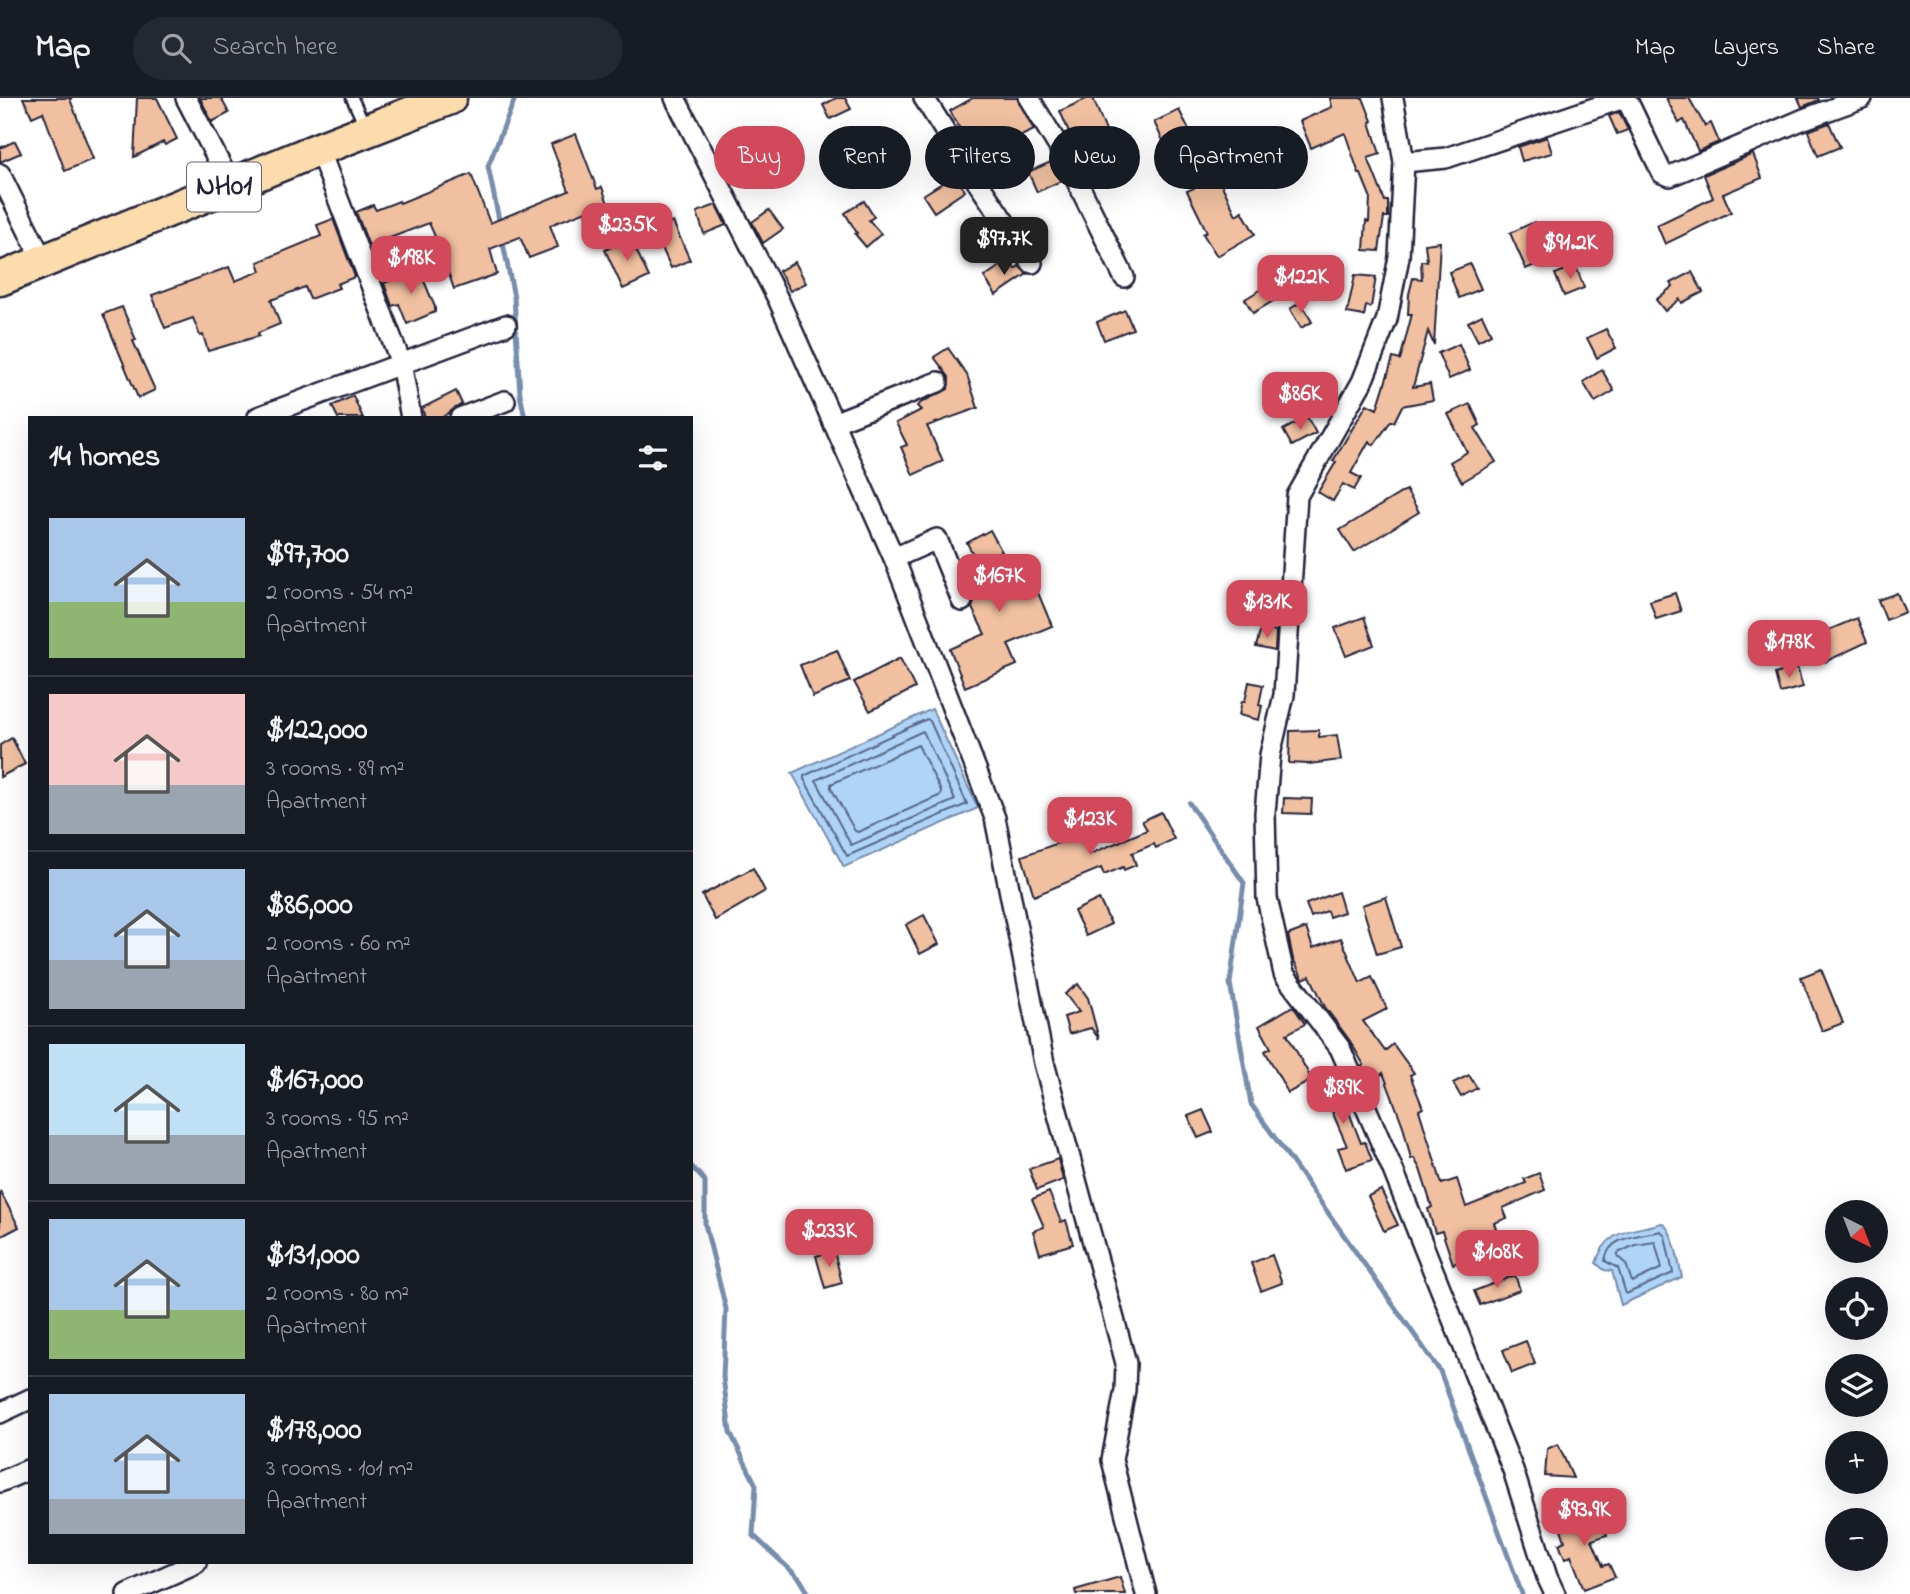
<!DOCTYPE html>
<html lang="en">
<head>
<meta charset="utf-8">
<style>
  :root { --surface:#171b24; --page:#242831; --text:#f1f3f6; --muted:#9ea1a6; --line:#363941; --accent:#d1495b }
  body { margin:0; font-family:"Indie Flower",sans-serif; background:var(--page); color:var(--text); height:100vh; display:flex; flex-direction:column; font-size:26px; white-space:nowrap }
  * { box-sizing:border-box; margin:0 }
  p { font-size:23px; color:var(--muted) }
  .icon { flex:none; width:38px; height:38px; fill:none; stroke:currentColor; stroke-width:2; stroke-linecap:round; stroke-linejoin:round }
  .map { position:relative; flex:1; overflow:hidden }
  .panel { position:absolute; left:28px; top:318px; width:665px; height:1148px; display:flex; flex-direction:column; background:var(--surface); border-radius:0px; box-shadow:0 7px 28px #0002 }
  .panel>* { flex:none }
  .guide { position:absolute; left:714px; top:28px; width:665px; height:63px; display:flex; gap:14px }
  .needle { width:46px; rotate:138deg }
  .tools { position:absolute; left:1825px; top:1102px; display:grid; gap:14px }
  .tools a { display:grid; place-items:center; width:63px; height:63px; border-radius:50%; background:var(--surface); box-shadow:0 7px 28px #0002; font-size:35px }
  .price { position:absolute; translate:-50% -60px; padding:0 16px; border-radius:14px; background:var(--accent); color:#fff; font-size:23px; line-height:46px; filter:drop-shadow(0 2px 4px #0008) }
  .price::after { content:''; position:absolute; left:50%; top:42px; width:21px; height:16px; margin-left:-10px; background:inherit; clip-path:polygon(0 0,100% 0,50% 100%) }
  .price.on { background:#222; color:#fff }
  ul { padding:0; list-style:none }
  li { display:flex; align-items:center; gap:21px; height:175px; padding:0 21px }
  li+li { border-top:2px solid var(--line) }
  li span { display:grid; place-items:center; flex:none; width:196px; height:140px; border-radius:0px; color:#555 }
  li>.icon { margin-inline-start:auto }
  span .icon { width:84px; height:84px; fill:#fffc; stroke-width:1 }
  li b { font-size:30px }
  h2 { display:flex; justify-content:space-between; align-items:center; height:84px; padding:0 21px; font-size:30px }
  .tag { padding:0 24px; border-radius:32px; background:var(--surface); box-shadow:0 7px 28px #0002; font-size:24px; line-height:63px }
  .tag.on { background:var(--accent); color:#fff }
  header { display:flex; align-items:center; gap:42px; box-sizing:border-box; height:98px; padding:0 35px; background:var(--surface); border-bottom:2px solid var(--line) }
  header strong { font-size:33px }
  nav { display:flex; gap:38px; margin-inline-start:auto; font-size:24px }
  .search { width:490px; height:63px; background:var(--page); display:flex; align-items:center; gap:18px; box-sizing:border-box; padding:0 24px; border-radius:38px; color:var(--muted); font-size:26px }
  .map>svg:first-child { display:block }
  .water { fill:#afd4f8; stroke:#778dac; stroke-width:2 }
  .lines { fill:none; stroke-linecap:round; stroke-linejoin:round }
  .shore { stroke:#5a6987; stroke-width:2 }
  .stream { stroke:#778dac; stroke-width:5 }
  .building { fill:#f0c0a0; stroke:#22223b; stroke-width:2 }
  .service-casing { stroke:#22223b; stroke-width:15 }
  .minor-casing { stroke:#22223b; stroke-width:24 }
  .trunk-casing { stroke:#22223b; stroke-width:37 }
  .service { stroke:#fff; stroke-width:10 }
  .minor { stroke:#fff; stroke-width:19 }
  .trunk { stroke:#fcdcac; stroke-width:32 }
  .labels { text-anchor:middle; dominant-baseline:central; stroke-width:6; stroke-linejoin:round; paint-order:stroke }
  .shield { fill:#fff; stroke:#646476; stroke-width:2 }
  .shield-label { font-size:28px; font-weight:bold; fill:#22223b }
</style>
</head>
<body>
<header>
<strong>Map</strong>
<div class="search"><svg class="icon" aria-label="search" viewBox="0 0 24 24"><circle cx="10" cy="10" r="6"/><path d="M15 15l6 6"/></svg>Search here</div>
<nav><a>Map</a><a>Layers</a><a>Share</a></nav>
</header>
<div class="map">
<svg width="1910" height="1496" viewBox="0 0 1910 1496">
  <rect width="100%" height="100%" fill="#fff"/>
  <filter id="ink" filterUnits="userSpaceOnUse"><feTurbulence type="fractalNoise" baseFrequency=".0143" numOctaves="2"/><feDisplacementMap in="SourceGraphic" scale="14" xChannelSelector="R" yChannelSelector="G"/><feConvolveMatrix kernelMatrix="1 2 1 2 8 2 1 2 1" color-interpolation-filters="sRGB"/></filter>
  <g filter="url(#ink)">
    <g class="water">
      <path d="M932,611L978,710L844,769L792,675Z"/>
      <path d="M1662,1125C1673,1130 1679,1166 1682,1179L1621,1207L1612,1173L1604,1172L1596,1165C1607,1129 1632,1134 1662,1125Z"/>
    </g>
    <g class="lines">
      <g class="shore">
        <path d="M927,621L930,623L967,706L847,758L804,681V678Z"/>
        <path d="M923,633L955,702L851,747L816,682Z"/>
        <path d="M918,647L941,693V697L858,734L855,733L831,690V686Z"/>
        <path d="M1661,1133L1665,1138L1673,1175L1626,1196L1618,1170L1605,1163C1608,1137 1641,1138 1661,1133Z"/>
        <path d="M1655,1144L1662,1170L1632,1184L1626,1166L1618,1159V1155L1635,1147Z"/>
      </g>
      <g class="stream">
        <path d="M500,127L488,68L514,3L513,0"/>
        <path d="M502,140L514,199L520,296L525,320"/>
        <path d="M1189,705L1244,785L1230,885L1251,1006L1440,1273L1522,1496"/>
        <path d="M691,1068L705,1083V1126L726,1211L723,1279L730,1334L756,1387L753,1437L800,1481L809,1496"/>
      </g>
    </g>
    <g class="building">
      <path d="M23,0H72L70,1L93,61L65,73L43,14L32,19Z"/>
      <path d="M137,0H157L177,41L165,47L163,44L134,59Z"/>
      <path d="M200,0H221L229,15L212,24Z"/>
      <path d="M836,0H845L851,11L830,21L823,7Z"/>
      <path d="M973,0H1017L1034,32L1004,46L1013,69L988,78L978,56L975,58L950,13Z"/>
      <path d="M1088,0H1093L1111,46L1078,58L1066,38L1065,35L1069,34L1060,13Z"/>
      <path d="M1330,0H1363L1372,23L1370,24L1380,56L1368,60L1385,103H1388V119H1384L1379,153L1364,152L1366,123L1369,124L1370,98L1361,76H1359L1345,35L1311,50L1300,23L1332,9Z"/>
      <path d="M1666,0H1689L1705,28L1711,25L1719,44L1698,53L1684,22L1679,25Z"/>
      <path d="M1798,0H1818L1819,2L1802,9Z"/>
      <path d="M1179,12L1193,39L1198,37L1236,117L1242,113L1255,136L1217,158L1203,136L1207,134L1187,93L1194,90L1171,44L1165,47L1154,24Z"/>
      <path d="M1619,14L1628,32L1617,36L1609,18Z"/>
      <path d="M1829,25L1840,49L1818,58L1808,33Z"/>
      <path d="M576,36L597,91L602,89L610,111L588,120L586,113L550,127L558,149L529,160L520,139L490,151L497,176L454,191L438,145L429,125L369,148L356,114L373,107L376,112L399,103L400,105L471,76L490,125L569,93L551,46Z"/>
      <path d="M1547,39L1552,55L1522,63L1518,49Z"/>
      <path d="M15,43L21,55L0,64V50Z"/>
      <path d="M1753,56L1762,80L1723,96L1731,114L1665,146L1657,127L1713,100L1704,77Z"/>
      <path d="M1053,63L1063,82L1037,94L1028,74Z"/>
      <path d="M955,77L965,93L934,114L923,97Z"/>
      <path d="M864,103L874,119L869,122L881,136L866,149L855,136L857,135L845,115Z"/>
      <path d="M716,107L726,127L704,136L697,114Z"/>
      <path d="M769,112L783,131L763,145L752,124Z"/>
      <path d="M333,121L355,179L337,186L339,190L310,201L305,189L271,202L280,226L258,235L259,238L208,253L203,237L200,238L193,220L165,230L152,197L229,169L235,183L261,173L258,164L321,138L317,127Z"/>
      <path d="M673,124L690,162L671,170L654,132Z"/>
      <path d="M1534,124L1550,160L1526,171L1510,135Z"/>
      <path d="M630,139L649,179L623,191L605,152Z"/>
      <path d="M1440,144L1434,247L1428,233L1413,289L1430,286L1433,302L1402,308L1394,324L1391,323L1374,347L1369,343L1351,375L1361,380L1354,392L1343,386L1333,403L1318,394L1336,364L1333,363L1367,306L1377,311L1393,260L1400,262L1412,216H1408L1409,196L1413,180L1422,181L1421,163H1427L1425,146Z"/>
      <path d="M1009,162L1015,171L1019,168L1027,176L996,197L984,179Z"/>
      <path d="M795,164L806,185L790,193L779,173Z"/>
      <path d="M1470,166L1481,191L1459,200L1449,174Z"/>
      <path d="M1576,168L1584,190L1564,198L1555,176Z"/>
      <path d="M419,171L435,209V214L407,226L399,206L392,208L384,185Z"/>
      <path d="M1692,174L1703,194L1682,205L1680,201L1665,213L1656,202L1673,188L1671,185Z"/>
      <path d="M1355,177L1376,179L1371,209L1366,208L1364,218L1347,215Z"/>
      <path d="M1275,183L1283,197L1253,215L1245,201Z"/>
      <path d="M1301,204L1312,224L1301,230L1290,211Z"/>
      <path d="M122,209L136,242L133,243L155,292L138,300L103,216Z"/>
      <path d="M1125,212L1133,231L1104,242L1097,224Z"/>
      <path d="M1482,217L1491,236L1478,243L1468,224Z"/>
      <path d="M1606,231L1616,250L1597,260L1587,240Z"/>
      <path d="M1459,246L1470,272L1449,281L1438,255Z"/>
      <path d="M948,250L967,277L978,310L927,328L943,363L913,377L901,349L907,347L896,325L921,312L917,308L922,304L948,291L949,279L934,259Z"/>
      <path d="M1602,272L1614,293L1595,304L1583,284Z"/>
      <path d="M1325,284L1336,297L1325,305L1315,292Z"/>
      <path d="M456,293L462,306L441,320H425L422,310Z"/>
      <path d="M353,298L363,320H338L332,308Z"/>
      <path d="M1470,306L1480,327L1475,330L1496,364L1462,384L1450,364L1467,354L1448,316Z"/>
      <path d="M1307,319L1316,335L1292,348L1283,332Z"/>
      <path d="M1406,392L1419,414L1354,454L1340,432Z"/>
      <path d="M990,432L1014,476L1028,471L1052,528L1008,546L1017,567L965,589L950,551L985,536L972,510L974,504L971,492L988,484L967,445Z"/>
      <path d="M1675,495L1681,513L1656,521L1650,503Z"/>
      <path d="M1897,495L1905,514L1886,522L1878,502Z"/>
      <path d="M1364,519L1374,547L1346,558L1335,530Z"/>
      <path d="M1857,520L1867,544L1825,564L1814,538Z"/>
      <path d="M1261,530L1276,533L1275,553L1256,549Z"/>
      <path d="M837,552L850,583L813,599L800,567Z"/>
      <path d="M900,560L915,590L870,613L854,584Z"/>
      <path d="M1797,569L1803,589L1780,595L1775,576Z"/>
      <path d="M1249,584L1263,587L1259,607L1262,608L1259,622L1239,617L1242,603H1245Z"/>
      <path d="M1319,632V639L1337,637L1341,662L1309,666L1289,665L1290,633Z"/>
      <path d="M12,640L25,666L0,679V647Z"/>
      <path d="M1284,700L1312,701L1311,716L1283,715Z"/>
      <path d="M1161,714L1174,741L1156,750L1154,746L1132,755L1136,767L1124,772L1123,769L1104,777L1101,770L1034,798L1022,758L1080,737L1090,756L1147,732L1142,723Z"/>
      <path d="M753,770L765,793L715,822L702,797Z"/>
      <path d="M1338,794L1344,814L1329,819L1327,813L1311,819L1306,806Z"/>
      <path d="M1386,799L1401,849L1377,856L1362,807Z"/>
      <path d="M1099,801L1111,826L1086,838L1074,813Z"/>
      <path d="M924,817L939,846L920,856L906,827Z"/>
      <path d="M1306,830L1313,850L1341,840L1360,885L1372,879L1387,911L1363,923L1385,953L1393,946L1414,975L1410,977L1423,1010L1419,1012L1442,1086L1457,1081L1466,1109L1526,1085L1524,1081L1539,1075L1545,1092L1503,1110L1507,1120L1494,1125L1501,1147L1453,1166L1442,1133L1435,1135L1428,1111L1432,1109L1420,1071L1414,1060L1411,1061L1403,1028L1383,975L1374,983L1362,968L1364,967L1350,943L1325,909L1310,878L1303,881L1293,861L1288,837Z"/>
      <path d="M1821,871L1843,925L1822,933L1801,879Z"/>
      <path d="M1078,886L1088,900L1099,941L1091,930L1069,936L1064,919L1079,914L1065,896Z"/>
      <path d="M1293,908L1305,926L1287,936L1312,982L1288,995L1265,953L1271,950L1259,928Z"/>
      <path d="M1469,977L1477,990L1461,999L1453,985Z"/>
      <path d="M1338,986L1361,1045L1365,1044L1372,1062L1346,1071L1338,1050L1347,1048L1328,1004L1313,1011L1308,999Z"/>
      <path d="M1203,1012L1213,1034L1198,1040L1188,1018Z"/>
      <path d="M1058,1061L1063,1082L1037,1092L1029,1071Z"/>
      <path d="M1381,1092L1398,1127L1384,1133L1368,1098Z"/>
      <path d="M0,1093L19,1129L0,1139Z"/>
      <path d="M1049,1094L1061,1124L1066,1122L1073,1146L1040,1156L1033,1133L1044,1129L1032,1101Z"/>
      <path d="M834,1153L842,1185L825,1190L816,1158Z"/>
      <path d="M1272,1157L1282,1185L1261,1193L1251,1165Z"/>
      <path d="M1515,1177L1520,1192L1480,1207L1474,1193Z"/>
      <path d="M1526,1243L1535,1266L1512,1275L1503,1252Z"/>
      <path d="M1558,1346L1573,1380L1545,1378L1547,1351Z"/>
      <path d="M1575,1412L1579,1423L1599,1418L1607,1437L1592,1442L1603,1468L1609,1466L1615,1479L1584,1491L1571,1458L1565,1461L1559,1446L1565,1443L1557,1419Z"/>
      <path d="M1120,1479L1125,1496H1076L1075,1492Z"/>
    </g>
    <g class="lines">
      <defs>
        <path id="service" d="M352,0L365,28"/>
        <g id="minor">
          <path d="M186,0L231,87"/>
          <path d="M675,0L779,203L894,460L995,720L1044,965L1126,1265L1125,1292L1112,1362L1146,1496"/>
          <path d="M924,0L972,76L1032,165"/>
          <path d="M1029,0L1065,59L1124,179"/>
          <path d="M1393,0L1404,64L1399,159L1387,221L1362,284L1297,398L1284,597L1270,657L1265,715L1267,800L1284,876L1340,950L1393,1072L1513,1372L1547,1479L1555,1496"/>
          <path d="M319,51L401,265L411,320"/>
          <path d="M1404,64L1446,60L1621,1L1629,6L1662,75L1670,78L1804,21L1862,0"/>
          <path d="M0,76L43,163"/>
          <path d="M258,319L506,227"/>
          <path d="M460,320L505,303"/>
          <path d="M833,325L938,284"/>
          <path d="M894,460L937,441L962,503"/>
          <path d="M0,1315L30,1301"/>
          <path d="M0,1384L30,1371"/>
          <path d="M127,1496L196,1465"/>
        </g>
        <path id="trunk" d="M0,181L319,51L450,0"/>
      </defs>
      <use href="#service" class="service-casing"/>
      <use href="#minor" class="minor-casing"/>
      <use href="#trunk" class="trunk-casing"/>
      <use href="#service" class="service"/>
      <use href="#minor" class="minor"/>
      <use href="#trunk" class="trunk"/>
    </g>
  </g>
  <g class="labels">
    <rect class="shield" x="187" y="64.5" width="74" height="49" rx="5"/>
    <g class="shield-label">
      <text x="224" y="89">NH01</text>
    </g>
  </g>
</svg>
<div class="tools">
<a><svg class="needle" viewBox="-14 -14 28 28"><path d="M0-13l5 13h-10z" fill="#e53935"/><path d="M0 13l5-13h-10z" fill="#9ea1a6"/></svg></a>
<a><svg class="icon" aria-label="locate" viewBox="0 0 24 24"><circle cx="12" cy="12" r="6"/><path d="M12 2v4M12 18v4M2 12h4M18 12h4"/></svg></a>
<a><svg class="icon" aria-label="layers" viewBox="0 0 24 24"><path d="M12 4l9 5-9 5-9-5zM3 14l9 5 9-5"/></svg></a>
<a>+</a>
<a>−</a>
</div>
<b class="price" style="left:627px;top:165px">$235K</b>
<b class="price on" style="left:1004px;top:179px">$97.7K</b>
<b class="price" style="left:1570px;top:183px">$91.2K</b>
<b class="price" style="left:411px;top:198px">$198K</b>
<b class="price" style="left:1301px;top:217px">$122K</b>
<b class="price" style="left:1300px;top:334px">$86K</b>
<b class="price" style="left:999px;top:516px">$167K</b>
<b class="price" style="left:1267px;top:542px">$131K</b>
<b class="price" style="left:1789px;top:582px">$178K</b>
<b class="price" style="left:1090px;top:759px">$123K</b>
<b class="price" style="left:1343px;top:1028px">$89K</b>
<b class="price" style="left:829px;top:1171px">$233K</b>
<b class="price" style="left:1497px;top:1192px">$108K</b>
<b class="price" style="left:1584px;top:1450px">$93.9K</b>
<div class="guide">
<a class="tag on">Buy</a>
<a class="tag">Rent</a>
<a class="tag">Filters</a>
<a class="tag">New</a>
<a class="tag">Apartment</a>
</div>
<section class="panel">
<h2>14 homes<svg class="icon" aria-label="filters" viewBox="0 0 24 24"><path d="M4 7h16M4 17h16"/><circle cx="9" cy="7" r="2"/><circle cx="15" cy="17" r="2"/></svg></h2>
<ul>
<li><span style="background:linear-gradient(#a9c7e8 60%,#8fb573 0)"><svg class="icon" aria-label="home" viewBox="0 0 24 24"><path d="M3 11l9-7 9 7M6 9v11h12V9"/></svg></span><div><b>$97,700</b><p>2 rooms · 54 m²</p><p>Apartment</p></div></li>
<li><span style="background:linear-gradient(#f6c9c9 65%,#9aa5b1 0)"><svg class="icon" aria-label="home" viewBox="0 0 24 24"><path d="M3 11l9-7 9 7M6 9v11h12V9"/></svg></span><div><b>$122,000</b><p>3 rooms · 89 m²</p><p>Apartment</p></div></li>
<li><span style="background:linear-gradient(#a9c7e8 65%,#9aa5b1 0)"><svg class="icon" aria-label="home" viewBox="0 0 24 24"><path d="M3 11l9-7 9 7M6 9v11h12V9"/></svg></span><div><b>$86,000</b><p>2 rooms · 60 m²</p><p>Apartment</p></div></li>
<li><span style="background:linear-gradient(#bfe0f5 65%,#9aa5b1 0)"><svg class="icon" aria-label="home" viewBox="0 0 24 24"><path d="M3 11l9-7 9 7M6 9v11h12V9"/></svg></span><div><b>$167,000</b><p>3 rooms · 95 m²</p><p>Apartment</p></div></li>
<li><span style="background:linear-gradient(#a9c7e8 65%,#8fb573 0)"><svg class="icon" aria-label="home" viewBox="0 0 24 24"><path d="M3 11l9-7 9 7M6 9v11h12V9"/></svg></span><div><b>$131,000</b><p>2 rooms · 80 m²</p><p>Apartment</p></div></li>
<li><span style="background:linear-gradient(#a9c7e8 75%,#9aa5b1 0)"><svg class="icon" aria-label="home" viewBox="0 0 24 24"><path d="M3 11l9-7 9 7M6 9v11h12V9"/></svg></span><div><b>$178,000</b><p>3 rooms · 101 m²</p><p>Apartment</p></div></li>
</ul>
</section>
</div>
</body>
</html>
